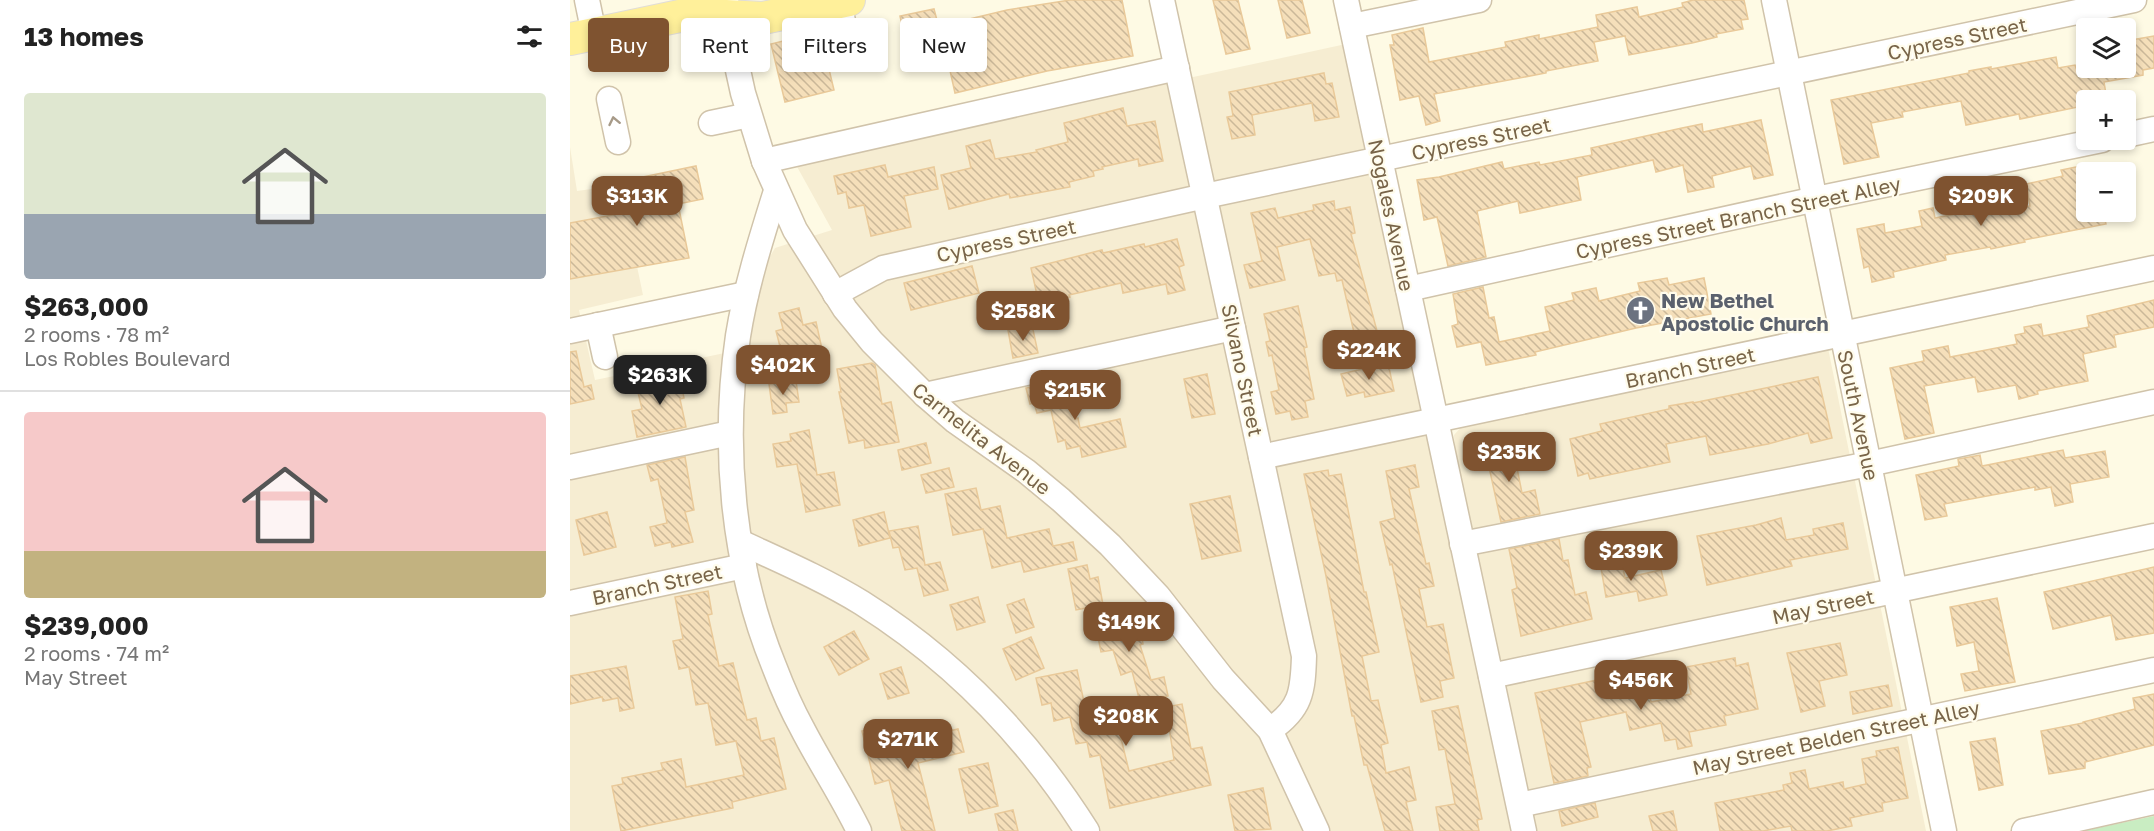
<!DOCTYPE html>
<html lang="en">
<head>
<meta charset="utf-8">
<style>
  :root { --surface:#fff; --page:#f2f2f2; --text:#222; --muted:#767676; --line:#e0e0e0; --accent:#7f5330 }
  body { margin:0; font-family:"Golos Text",sans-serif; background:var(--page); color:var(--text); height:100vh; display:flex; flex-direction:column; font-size:22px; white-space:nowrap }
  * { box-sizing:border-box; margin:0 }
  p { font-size:20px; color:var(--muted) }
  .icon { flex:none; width:33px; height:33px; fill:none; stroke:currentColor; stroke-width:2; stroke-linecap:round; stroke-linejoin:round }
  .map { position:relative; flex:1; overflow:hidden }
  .details { display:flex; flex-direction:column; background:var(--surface); width:570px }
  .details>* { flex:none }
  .banner { position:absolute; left:18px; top:18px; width:570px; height:54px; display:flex; gap:12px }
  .fabs { position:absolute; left:1506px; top:18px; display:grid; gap:12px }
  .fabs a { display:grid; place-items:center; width:60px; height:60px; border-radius:6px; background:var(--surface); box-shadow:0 3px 9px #0003; font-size:30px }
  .price { position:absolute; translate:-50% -51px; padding:0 14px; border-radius:12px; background:var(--accent); color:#fff; font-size:20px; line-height:39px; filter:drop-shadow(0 2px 3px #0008) }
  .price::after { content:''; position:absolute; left:50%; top:36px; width:18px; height:14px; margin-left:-9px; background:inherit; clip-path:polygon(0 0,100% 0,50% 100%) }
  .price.selected { background:#222; color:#fff }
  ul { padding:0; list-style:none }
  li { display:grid; align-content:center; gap:12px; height:318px; padding:0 24px }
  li+li { border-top:2px solid var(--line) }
  li span { display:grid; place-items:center; height:186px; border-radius:6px; color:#555 }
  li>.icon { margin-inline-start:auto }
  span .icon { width:108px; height:108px; fill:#fffc; stroke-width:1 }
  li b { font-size:26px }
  h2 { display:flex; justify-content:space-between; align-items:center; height:72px; padding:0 24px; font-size:26px }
  .pill { padding:0 21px; border-radius:6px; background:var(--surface); box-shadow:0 3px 9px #0003; font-size:21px; line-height:54px }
  .pill.selected { background:var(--accent); color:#fff }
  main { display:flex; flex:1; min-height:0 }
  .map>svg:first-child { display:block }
  .residential { fill:#f6edd2 }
  .green { fill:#c9edc2 }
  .building { fill:url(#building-back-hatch); stroke:#e9c999; stroke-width:1.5 }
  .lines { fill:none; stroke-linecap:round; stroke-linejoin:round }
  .minor-casing { stroke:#d0c3aa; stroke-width:27 }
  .major-casing { stroke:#e1ddd7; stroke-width:34 }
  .minor { stroke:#fff; stroke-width:24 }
  .major { stroke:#fff09a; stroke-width:32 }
  .oneway { stroke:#a79a88 }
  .labels { text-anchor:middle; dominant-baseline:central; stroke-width:4.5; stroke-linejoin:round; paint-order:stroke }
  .street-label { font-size:20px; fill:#786448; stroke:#fffcec }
  .worship-label { font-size:20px; font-weight:bold; fill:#5b616d; stroke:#fffcec; text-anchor:start }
</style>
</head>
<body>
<main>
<section class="details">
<h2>13 homes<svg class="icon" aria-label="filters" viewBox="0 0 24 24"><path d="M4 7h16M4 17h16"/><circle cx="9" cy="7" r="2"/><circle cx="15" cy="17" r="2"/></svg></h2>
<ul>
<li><span style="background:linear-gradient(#dfe7d0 65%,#9aa5b1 0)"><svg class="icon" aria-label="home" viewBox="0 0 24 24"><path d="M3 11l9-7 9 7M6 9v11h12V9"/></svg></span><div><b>$263,000</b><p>2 rooms · 78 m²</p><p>Los Robles Boulevard</p></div></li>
<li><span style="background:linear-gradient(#f6c9c9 75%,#c2b280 0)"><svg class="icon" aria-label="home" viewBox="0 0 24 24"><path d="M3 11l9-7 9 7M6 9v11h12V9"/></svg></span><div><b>$239,000</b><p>2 rooms · 74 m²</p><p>May Street</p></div></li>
</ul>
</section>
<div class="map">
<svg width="1584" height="831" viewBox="0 0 1584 831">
  <defs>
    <pattern id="building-back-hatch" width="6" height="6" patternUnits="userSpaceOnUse" patternTransform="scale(1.5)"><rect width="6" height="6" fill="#f5dfba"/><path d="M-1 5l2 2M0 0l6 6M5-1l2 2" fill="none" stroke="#cbb899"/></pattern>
  </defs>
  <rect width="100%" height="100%" fill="#fefae4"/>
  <g class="residential">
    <path d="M776,44L941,831H0V147L7,191L50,185L73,295L9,310L25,380L174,349L194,267L205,248L262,230L225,163Z"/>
    <path d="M1258,348L1356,831H964L885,451L884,435L895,423Z"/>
  </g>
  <path class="green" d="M1584,816V831H1513Z"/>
  <g class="building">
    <path d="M500,0H552L563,56L477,71L385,93L377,57L341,65L330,16L364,9L368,24L386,20L387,22L437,10Z"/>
    <path d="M643,0H668L680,49L656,54Z"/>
    <path d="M708,0H732L740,33L717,38Z"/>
    <path d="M1123,0H1174L1178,19L1171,20L1173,29L1146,34L1147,37L1122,43L1059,55L1055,36L1024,42L1028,61L976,71V73L864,94L870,121L856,125L849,96L830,100L820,45H824L822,35L853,28L859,62L936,47L935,42L969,35V39L1028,27L1026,15L1067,7L1069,17L1113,7L1112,3Z"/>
    <path d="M250,32L264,90L215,102L201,44Z"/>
    <path d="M1584,36V68L1573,70V75L1534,82L1537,100H1512L1513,106L1450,119L1449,114L1396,125L1391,101L1332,112L1333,117L1301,123L1309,157L1274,164L1261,100L1399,73V71L1421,67V69L1486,57L1488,68L1505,65L1506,68H1556V41Z"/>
    <path d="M754,73L756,84L762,83L769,117L745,121L742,103L682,115L685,135L662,139L657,117L663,116L659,92Z"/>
    <path d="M553,108L557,126L585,121L593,161L569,166L568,159L532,167L533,169L523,171L524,176L499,182L500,187L440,198L439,194L379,209L371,175L401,168L396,146L420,140L425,159L467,152L466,150L498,142L494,123Z"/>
    <path d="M1191,120L1203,175L1184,179L1181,166L1142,176L1144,187L1118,192L1113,165L1086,172L1083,160L1007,177L1011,200L950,213L948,201L907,211L916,257L878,266L867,217L854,220L847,180L869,177L932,162L934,169L969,162L970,165L1022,155L1021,148L1112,128L1132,124L1133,132Z"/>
    <path d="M315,165L318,177L364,167L368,189L334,196L341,227L301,236L294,205L279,208L276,192L268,194L264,176Z"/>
    <path d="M1516,165V212H1533L1536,224L1454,240L1455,242L1421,249L1420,247L1375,255L1376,260L1323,272L1324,277L1302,282L1299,266L1294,268L1287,229L1314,224L1315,233L1352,226L1349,211L1363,208L1365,218L1406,210L1407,217L1460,206L1456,184L1493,176L1491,170Z"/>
    <path d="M126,166L133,199L108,204L119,258L0,279V223L64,211L58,180Z"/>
    <path d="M764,201L765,210L780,207L785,233L781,234L807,331L785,337L772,280L767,281L765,273L749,276L740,239L707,247L715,280L680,288L674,265L692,261L681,213L705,208L708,218L744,210L743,205Z"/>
    <path d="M607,239L614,265L609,267L615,290L598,294L596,284L553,293L551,283L499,295L500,297L491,299L493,308L471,313L461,268L532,250L533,253L574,244L575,247Z"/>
    <path d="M402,266L409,293L341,310L334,283Z"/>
    <path d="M1097,278L1099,285L1134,278L1141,314L1066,328L965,352L966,355L916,365L911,342L887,347L882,326L888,324L883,294L913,287L919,318L924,317L929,342L980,331L975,307L1004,300L1002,293L1026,288L1029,301L1070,291L1068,283Z"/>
    <path d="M1584,300V327L1544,335L1546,347L1513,354L1518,381L1467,391L1468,394L1449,399L1446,385L1408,392L1405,377L1354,386L1364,433L1335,439L1320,368L1354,361L1352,351L1378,346L1380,357L1447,344L1445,335L1455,333L1454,327L1471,324L1473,336L1519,327L1517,316Z"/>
    <path d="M728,306L737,347L734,348L744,399L735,401L738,417L722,420L720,411L706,414L701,392L709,390L702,355L699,356L696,342L700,341L694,314Z"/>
    <path d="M229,308L233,325L246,322L252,349L213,358L206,331L213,329L209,313Z"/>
    <path d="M462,325L468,353L443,358L438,330Z"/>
    <path d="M6,351L14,387L21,385L24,399L0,404V352Z"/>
    <path d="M302,363L305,365L312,404L321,402L329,442L295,448L294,440L279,443L269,392H271L267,369Z"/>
    <path d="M818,363L824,391L795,397L794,392L777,396L771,374Z"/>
    <path d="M534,371L536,382L517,385L515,375Z"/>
    <path d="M109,374L114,398L110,399L116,427L67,437L62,411L72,409L66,384Z"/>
    <path d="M637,374L645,414L622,418L614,379Z"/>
    <path d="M1248,377L1262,438L1241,443L1238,433L1198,444L1140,455L1136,436L1096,444L1100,462L1020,479L1018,473L1008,476L1000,439L1032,431L1030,424L1099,409V406L1123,402V403Z"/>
    <path d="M497,380L505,419L508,418L510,428L550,419L556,447L512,457L510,446L497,449L495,440L488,442L481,410L467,413L464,403L460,404L456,388Z"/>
    <path d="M226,381L229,402L216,403L217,412L203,414L199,384Z"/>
    <path d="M239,430L247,475L264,472L270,505L236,512L227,464L207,467L203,444L221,441L220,434Z"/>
    <path d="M941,438L952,493L965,490L970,514L931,522L914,444Z"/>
    <path d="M356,443L361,463L332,470L328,450Z"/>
    <path d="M1493,450L1495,458L1535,451L1539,477L1500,484L1503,502L1485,506L1481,487L1465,490V487L1374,504L1377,516L1355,520L1346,475L1389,466L1388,459L1410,455L1412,466Z"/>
    <path d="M115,457L124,510L115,512L123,542L102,547L101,542L85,546L80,527L97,523L88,479L81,481L77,465Z"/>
    <path d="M845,465L849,487L839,489L856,564L859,563L864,586L849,589L857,627L873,624L884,678L870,681L873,697L851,702L822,564L820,565L810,522L825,518L816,471Z"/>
    <path d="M379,468L384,487L356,493L351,475Z"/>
    <path d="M758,470L759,476L771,474L794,592H796L809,652L792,656L801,701L808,700L818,743L811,745L816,773L839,767L846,800L836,802L843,831H815L797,765H794L784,716H782L756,576L734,474Z"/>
    <path d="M406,488L411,510L430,506L437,538L479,529L483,546L503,542L507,560L454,572L451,561L422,568L413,529L383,535L375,494Z"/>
    <path d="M660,496L671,551L632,559L620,504Z"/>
    <path d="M37,512L46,547L14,555L6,520Z"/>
    <path d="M314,512L320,538L289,546L283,520Z"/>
    <path d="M1211,518L1216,540L1244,535L1243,529L1273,523L1278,549L1220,560L1222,566L1137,585L1127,536L1186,525Z"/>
    <path d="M348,526L355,565L370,562L378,590L354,596L347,568L335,570L329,547L323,548L319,531Z"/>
    <path d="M989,539L993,561L998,560L1005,595L1016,592L1022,619L951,636L942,590L947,588L939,549Z"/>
    <path d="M1051,558L1055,578L1091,570L1097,595L1069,601L1067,591L1036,597L1030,562Z"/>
    <path d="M517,565L520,579L528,577L533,605L506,610L498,569Z"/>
    <path d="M1584,567V633L1546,640L1541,615L1483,629L1474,592Z"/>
    <path d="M138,591L142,614L138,615L149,666L163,663L177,720L186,718L191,741L204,738L216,789L162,802L163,808L51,831L42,786L53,784L52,778L93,770L91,763L111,759L116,787L174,775L166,741L146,745L138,703L126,705L119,667L109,669L103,641L113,639L105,597Z"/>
    <path d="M408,597L415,622L387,630L380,605Z"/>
    <path d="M1427,598L1445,682L1395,691L1391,674L1409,671L1404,642L1387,646L1380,607Z"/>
    <path d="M454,599L464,627L446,633L437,605Z"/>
    <path d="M555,611L558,627L570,624L573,644L570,645L581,680L594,677L598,696L570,702L562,671L551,675L543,650L531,652L524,617Z"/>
    <path d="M284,631L299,659L269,675L254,647Z"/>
    <path d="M461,637L474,668L446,680L433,649Z"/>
    <path d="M1270,643L1277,675L1249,681L1255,706L1231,712L1217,653Z"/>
    <path d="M1165,658L1166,666L1178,663L1188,709L1154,716L1156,725L1119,732L1122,746L1108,749L1106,739L1095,741L1091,723L1060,730L1056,712L1010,722L1021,767L1017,768L1018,776L984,783L965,693L1032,679L1033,686L1076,677L1081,702L1121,694L1116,667Z"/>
    <path d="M56,666L64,708L50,711L48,698L33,701L32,697L0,704V676Z"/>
    <path d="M331,667L339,693L318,699L310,674Z"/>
    <path d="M507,670L518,720L545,714L559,771L604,760L596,707L612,704L621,749L632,747L641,785L540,808L530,755L520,757L517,742L506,744L500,717L484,721L481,703L472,705L466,678Z"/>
    <path d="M1318,685L1322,706L1283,714L1280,692Z"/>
    <path d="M1584,694V745L1515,762V768L1479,774L1471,731L1513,723V722L1565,709L1563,698Z"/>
    <path d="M888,706L912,819L907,820L909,831H870L866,807L885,804L875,749L869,750L862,711Z"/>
    <path d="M324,723L329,743L388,729L394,752L348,763L365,831H332L319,780L305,784L292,731Z"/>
    <path d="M1425,738L1433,785L1409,790L1400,742Z"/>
    <path d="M1328,747L1338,798L1312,803L1313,811L1280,818L1282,826L1257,831H1222L1221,826L1193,831H1150L1145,803L1214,790L1213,785L1222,783L1220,773L1235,770L1239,789L1273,782L1274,789L1296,784L1292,759L1307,756L1306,751Z"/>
    <path d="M418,763L428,806L399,813L389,769Z"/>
    <path d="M693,788L701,829L665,831L658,795Z"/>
    <path d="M1025,803L1028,817L992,826L989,811Z"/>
    <path d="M443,810L448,831H429L425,814Z"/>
    <path d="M1103,811L1107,831H1083L1079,816Z"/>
  </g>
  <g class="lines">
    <defs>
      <g id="minor">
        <path d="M17,0L24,34"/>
        <path d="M156,0L164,52L173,93L194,161L225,230L275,309L302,342L355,395L385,421L456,471L491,500L540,545L588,596L653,679L700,730L747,831"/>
        <path d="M592,0L734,656C733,692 731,709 700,730"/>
        <path d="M776,0L954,831"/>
        <path d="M1204,0L1374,831"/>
        <path d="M269,2L274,26"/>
        <path d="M782,26L909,0"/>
        <path d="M39,99L48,142"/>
        <path d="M141,123L179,115"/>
        <path d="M1556,135L1584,129"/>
        <path d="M194,161L607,68"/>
        <path d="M206,191C191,239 176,286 168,336C152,445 162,563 204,666C212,687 221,708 232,728C250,763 272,796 289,831"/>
        <path d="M838,289L1246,199L1532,140"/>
        <path d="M265,294L313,268L635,196L1564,0"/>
        <path d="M28,325L35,357"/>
        <path d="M0,331L176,294"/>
        <path d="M355,395L663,328"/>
        <path d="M691,457L1584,268"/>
        <path d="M0,467L160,433"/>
        <path d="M170,542C211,561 253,579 292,603C384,661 459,739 517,831"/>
        <path d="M892,544L1299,464L1584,402"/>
        <path d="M0,603L174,566"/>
        <path d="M921,676L1584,536"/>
        <path d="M949,805L1584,670"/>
        <path d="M1454,831L1584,802"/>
      </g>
      <path id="major" d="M0,39L119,14L193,18L279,0"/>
    </defs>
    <use href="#minor" class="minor-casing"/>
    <use href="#major" class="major-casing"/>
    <use href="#minor" class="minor"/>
    <use href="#major" class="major"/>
  </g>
  <defs><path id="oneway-chevron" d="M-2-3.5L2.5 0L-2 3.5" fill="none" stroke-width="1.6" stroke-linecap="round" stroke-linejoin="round" transform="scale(1.5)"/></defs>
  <use class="oneway" href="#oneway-chevron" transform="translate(44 121) rotate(-102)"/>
  <defs>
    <symbol id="church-disc" viewBox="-11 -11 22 22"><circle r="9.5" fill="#6b7280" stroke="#fffcec"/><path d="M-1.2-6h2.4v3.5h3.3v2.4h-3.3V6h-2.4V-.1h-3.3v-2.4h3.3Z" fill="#fff"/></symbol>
  </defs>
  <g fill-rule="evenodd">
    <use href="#church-disc" x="1054" y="294" width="33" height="33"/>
  </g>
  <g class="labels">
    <g class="street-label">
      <text transform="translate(1387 38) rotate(-12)">Cypress Street</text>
      <text transform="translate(911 138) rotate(-12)">Cypress Street</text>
      <text transform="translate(822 215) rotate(78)">Nogales Avenue</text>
      <text transform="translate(1168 217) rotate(-12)">Cypress Street Branch Street Alley</text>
      <text transform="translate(436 240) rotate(-12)">Cypress Street</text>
      <text transform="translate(1120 367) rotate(-12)">Branch Street</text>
      <text transform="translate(673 370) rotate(78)">Silvano Street</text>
      <text transform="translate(1289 415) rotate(78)">South Avenue</text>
      <text transform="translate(412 438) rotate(38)">Carmelita Avenue</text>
      <text transform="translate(87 584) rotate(-12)">Branch Street</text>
      <text transform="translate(1253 606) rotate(-12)">May Street</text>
      <text transform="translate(1266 737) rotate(-12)">May Street Belden Street Alley</text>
    </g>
    <g class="worship-label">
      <text x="1091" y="300">New Bethel<tspan x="1091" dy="23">Apostolic Church</tspan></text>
    </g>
  </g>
</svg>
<div class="fabs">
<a><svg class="icon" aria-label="layers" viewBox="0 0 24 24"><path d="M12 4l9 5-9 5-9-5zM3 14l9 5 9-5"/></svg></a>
<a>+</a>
<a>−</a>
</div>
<b class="price" style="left:67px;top:227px">$313K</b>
<b class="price" style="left:1411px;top:227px">$209K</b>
<b class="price" style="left:453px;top:342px">$258K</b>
<b class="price" style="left:799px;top:381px">$224K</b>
<b class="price" style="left:213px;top:396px">$402K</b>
<b class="price selected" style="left:90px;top:406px">$263K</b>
<b class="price" style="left:505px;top:421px">$215K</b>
<b class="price" style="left:939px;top:483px">$235K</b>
<b class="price" style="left:1061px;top:582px">$239K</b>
<b class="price" style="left:559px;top:653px">$149K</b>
<b class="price" style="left:1071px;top:711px">$456K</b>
<b class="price" style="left:556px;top:747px">$208K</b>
<b class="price" style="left:338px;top:770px">$271K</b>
<div class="banner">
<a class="pill selected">Buy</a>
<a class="pill">Rent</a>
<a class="pill">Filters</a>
<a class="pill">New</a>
</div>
</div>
</main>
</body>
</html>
